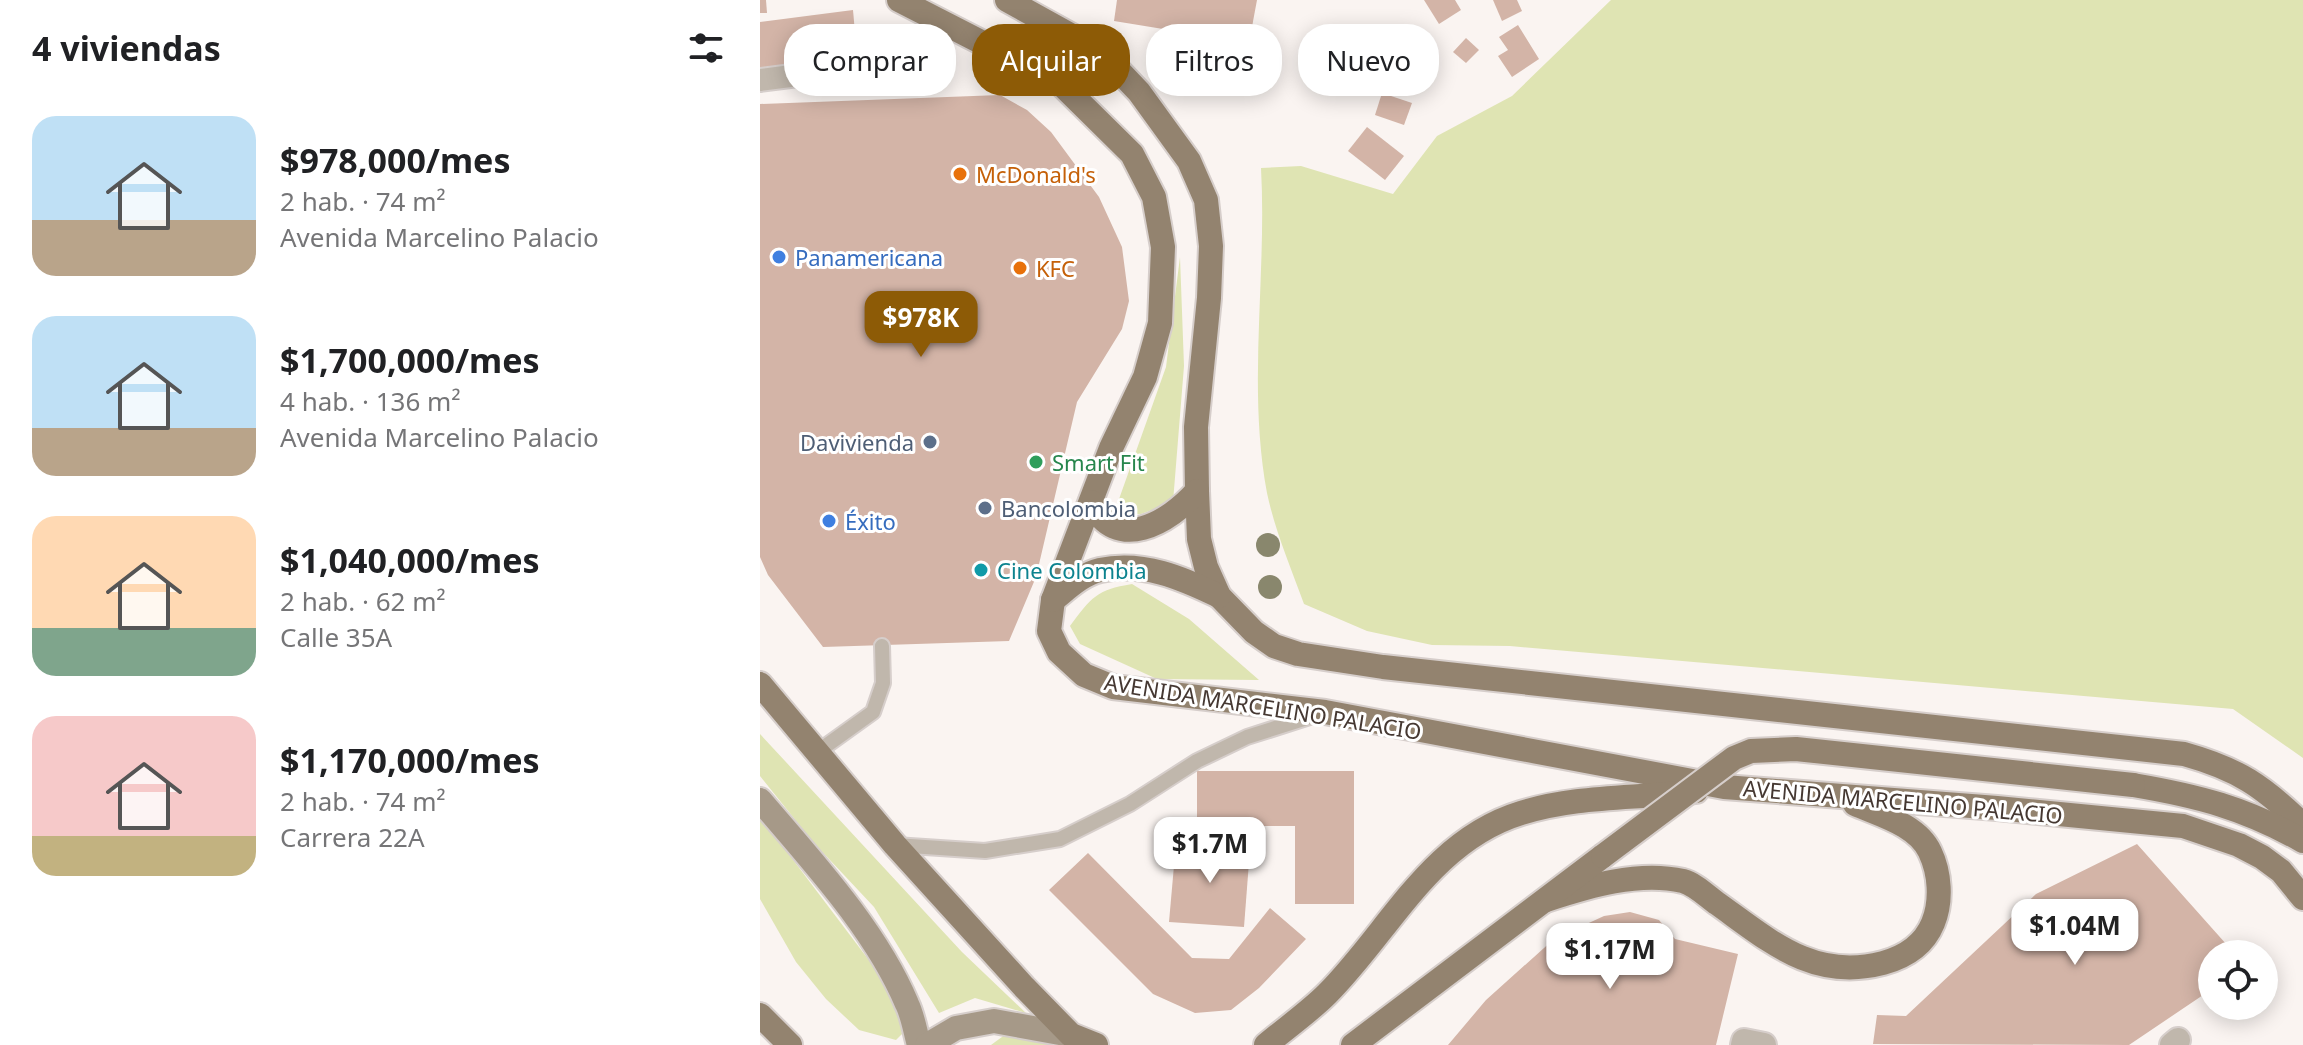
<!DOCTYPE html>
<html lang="es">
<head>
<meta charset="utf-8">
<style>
  :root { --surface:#fff; --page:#f6f6f6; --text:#202124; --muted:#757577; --accent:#8d5b06 }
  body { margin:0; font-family:"Noto Sans",sans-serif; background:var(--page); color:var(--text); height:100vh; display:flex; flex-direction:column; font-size:30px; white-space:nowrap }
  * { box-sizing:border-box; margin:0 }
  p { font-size:26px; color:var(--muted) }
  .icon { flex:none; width:44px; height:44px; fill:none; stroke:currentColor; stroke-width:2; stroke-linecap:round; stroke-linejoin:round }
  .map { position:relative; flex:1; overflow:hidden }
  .panel { display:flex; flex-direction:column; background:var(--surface); width:760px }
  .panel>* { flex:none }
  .guide { position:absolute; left:24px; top:24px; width:760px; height:72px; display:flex; gap:16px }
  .buttons { position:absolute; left:1438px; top:940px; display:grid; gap:16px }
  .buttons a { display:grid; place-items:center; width:80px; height:80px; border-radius:50%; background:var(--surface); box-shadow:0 4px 20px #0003; font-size:40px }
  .price { position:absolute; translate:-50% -68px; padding:0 18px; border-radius:16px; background:#fff; color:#222; font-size:26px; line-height:52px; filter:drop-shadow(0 2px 4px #0008) }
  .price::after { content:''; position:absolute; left:50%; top:48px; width:24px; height:18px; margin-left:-12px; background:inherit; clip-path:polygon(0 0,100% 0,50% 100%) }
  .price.current { background:var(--accent); color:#fff }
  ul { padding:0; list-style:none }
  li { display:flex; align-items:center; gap:24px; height:200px; padding:0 32px }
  li span { display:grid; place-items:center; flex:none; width:224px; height:160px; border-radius:24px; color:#555 }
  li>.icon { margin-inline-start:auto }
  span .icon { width:96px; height:96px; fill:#fffc; stroke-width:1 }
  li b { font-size:34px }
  h2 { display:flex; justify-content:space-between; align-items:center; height:96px; padding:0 32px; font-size:34px }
  .tag { padding:0 28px; border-radius:32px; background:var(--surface); box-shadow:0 4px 20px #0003; font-size:28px; line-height:72px }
  .tag.current { background:var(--accent); color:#fff }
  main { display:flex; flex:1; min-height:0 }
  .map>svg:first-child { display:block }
  .green { fill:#dfe4b3 }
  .building { fill:#d3b4a7 }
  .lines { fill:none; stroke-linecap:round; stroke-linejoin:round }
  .service-casing { stroke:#d6cecb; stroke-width:18 }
  .pedestrian-casing { stroke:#d6cecb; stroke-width:26 }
  .minor-casing { stroke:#d6cecb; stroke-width:28 }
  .secondary-casing { stroke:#d6cecb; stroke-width:28 }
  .primary-casing { stroke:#d6cecb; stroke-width:28 }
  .service { stroke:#c0b7ac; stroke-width:14 }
  .pedestrian { stroke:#c0b7ac; stroke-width:22 }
  .minor { stroke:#c0b7ac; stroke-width:24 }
  .secondary { stroke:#a69988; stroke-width:24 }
  .primary { stroke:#93836f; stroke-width:24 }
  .primary-bridge-casing { stroke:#d6cecb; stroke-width:28; stroke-linecap:butt }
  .primary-bridge { stroke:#93836f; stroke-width:24 }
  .tree { fill:#89876d }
  .food-dot { fill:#e8710a; stroke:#fff; stroke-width:3 }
  .shop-dot { fill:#3f7fe0; stroke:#fff; stroke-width:3 }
  .service-dot { fill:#5c6f8a; stroke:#fff; stroke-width:3 }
  .leisure-dot { fill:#2e9e5b; stroke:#fff; stroke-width:3 }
  .culture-dot { fill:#0f9aa8; stroke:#fff; stroke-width:3 }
  .labels { text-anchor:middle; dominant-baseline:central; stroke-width:6; stroke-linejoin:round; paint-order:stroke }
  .food-label { font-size:22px; fill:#c56008; stroke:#fff; text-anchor:start }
  .shop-label { font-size:22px; fill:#366cbe; stroke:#fff; text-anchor:start }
  .service-label { font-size:22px; fill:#4e5e75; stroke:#fff; text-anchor:end }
  .leisure-label { font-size:22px; fill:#27864d; stroke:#fff; text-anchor:start }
  .culture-label { font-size:22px; fill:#0d838f; stroke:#fff; text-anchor:start }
  .street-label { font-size:22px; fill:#453832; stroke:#fff }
</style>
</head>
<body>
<main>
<section class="panel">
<h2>4 viviendas<svg class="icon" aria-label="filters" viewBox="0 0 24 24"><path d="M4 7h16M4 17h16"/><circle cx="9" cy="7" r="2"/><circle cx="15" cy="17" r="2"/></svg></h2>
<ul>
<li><span style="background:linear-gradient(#bfe0f5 65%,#b9a48a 0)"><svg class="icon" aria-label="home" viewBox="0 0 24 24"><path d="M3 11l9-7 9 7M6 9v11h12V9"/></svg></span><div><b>$978,000/mes</b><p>2 hab. · 74 m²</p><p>Avenida Marcelino Palacio</p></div></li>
<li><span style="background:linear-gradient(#bfe0f5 70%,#b9a48a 0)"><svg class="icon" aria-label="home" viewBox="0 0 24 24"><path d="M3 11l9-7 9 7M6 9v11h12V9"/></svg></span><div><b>$1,700,000/mes</b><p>4 hab. · 136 m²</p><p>Avenida Marcelino Palacio</p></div></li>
<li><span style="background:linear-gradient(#ffd9b3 70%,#7fa58c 0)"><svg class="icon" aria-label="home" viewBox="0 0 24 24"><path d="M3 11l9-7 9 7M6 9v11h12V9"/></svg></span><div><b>$1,040,000/mes</b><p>2 hab. · 62 m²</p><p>Calle 35A</p></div></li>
<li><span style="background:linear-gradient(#f6c9c9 75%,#c2b280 0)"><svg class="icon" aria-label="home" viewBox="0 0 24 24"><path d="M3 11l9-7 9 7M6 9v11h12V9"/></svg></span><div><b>$1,170,000/mes</b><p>2 hab. · 74 m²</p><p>Carrera 22A</p></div></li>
</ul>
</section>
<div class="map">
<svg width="1543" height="1045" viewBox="0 0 1543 1045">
  <rect width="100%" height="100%" fill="#faf4f1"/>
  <g class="green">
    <path d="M851,0H1543V758L1473,709L750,646L672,645L607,631L544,604C531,568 515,531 507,493C487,386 507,276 501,168L541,166L633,194L677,136L752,96Z"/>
    <path d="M420,257L424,366L413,502L381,514L353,516L406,367Z"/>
    <path d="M372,584L429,619L499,680L397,679L320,644L310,626C332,597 336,590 372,584Z"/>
    <path d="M0,734L202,952L266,1013L215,998L179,1013L114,907L53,842L0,776Z"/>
    <path d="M0,816L130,988L135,997L142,1034L136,1040L99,1030L66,999L36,962L0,899Z"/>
    <path d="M246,1034L296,1045H231Z"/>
  </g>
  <g class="building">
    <path d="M0,0H6L7,13H0Z"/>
    <path d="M357,0H497L489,43L354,21Z"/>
    <path d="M664,0H695L701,10L679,24Z"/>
    <path d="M733,0H757L762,11L742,21Z"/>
    <path d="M93,10L97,55L0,68V22Z"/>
    <path d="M758,25L779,59L752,77L738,56L748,50L739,37Z"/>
    <path d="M706,38L719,50L706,63L693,52Z"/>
    <path d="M622,93L652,103L644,125L615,115Z"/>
    <path d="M240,95L267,110L291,132L339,197L362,247L369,301L362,329L317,402L276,577L249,641L63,647L8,575L0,557V104Z"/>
    <path d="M607,127L644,156L625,180L588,151Z"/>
    <path d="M437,771H594V904H535V826H437Z"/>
    <path d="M416,843L490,849L484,927L409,922Z"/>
    <path d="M1377,844L1475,954H1452V989L1369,1045L1113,1044L1117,1015L1146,1016L1276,894Z"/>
    <path d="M328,853L432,958L469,959L510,908L546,939L499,988L471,1010L435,1013L393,994L289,890Z"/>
    <path d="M870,912L899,920L915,939L978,954L956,1045H688L726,1000L794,939L844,916Z"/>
  </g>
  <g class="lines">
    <defs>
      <g id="service">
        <path d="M56,753L113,712L123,683L122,646"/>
        <path d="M135,845L225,851L300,839L370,804L437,761L487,737L553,716"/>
      </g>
      <path id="pedestrian" d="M0,80L93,68"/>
      <g id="minor">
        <path d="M983,1045L984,1041L1004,1045"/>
        <path d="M1412,1045L1418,1040"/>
      </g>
      <g id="secondary">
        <path d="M0,800C52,861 116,930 147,1004C153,1016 155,1031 159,1045"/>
        <path d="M167,1045L196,1028L234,1021L311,1035"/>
      </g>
      <g id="primary">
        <path d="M139,0L299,82L372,154L394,197L403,247L400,323L385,377L351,448L293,600L289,631L299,652L324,675L353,687L565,712L964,787L1237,808L1423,826L1479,845L1502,857L1521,871L1543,898"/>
        <path d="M247,0L341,52L379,92L429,161L446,200L451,246L449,298L436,427L437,491L439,539L446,567L459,596L494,632L514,646L538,654L623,667L1424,754C1478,769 1503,786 1543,825"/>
        <path d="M331,502C356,554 409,523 437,491"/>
        <path d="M293,600C307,589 322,574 340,570C383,561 422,578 459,596"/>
        <path d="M0,684L135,845L264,987L311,1035L336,1045"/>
        <path d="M1373,785C1438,796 1485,808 1543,841"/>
        <path d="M786,900C829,886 878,871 923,881C935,884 948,897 958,904C1011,942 1054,981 1123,963C1145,957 1164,945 1173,923C1182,901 1180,873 1170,852C1158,825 1120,815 1095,804"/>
        <path d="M0,1015L30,1045"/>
        <path d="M506,1045C526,1028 549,1012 567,994C630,931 670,841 761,813C818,795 877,799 936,791"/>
        <path d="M593,1045L843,856"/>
      </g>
    </defs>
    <use href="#service" class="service-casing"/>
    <use href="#pedestrian" class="pedestrian-casing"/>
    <use href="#minor" class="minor-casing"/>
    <use href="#secondary" class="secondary-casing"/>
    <use href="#primary" class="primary-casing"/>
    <use href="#service" class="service"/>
    <use href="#pedestrian" class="pedestrian"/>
    <use href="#minor" class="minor"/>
    <use href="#secondary" class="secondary"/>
    <use href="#primary" class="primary"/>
    <defs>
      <path id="primary-bridge" d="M843,856L974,758L991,751L1036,749L1373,785"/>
    </defs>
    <use href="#primary-bridge" class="primary-bridge-casing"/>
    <use href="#primary-bridge" class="primary-bridge"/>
  </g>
  <g class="tree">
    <circle cx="508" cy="545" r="12"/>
    <circle cx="510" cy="587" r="12"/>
  </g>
  <g class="food-dot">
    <circle cx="200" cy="174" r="8"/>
    <circle cx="260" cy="268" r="8"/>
  </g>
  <g class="shop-dot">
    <circle cx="19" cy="257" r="8"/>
    <circle cx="69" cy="521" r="8"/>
  </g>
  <g class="service-dot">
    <circle cx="170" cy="442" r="8"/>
    <circle cx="225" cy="508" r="8"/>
  </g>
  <circle class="leisure-dot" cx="276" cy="462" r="8"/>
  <circle class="culture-dot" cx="221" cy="570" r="8"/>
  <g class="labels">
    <g class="food-label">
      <text x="216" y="174">McDonald's</text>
      <text x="276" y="268">KFC</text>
    </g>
    <g class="shop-label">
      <text x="35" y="257">Panamericana</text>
      <text x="85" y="521">Éxito</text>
    </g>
    <g class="service-label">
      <text x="154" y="442">Davivienda</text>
      <text x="241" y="508" text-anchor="start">Bancolombia</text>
    </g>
    <g class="leisure-label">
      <text x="292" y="462">Smart Fit</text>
    </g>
    <g class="culture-label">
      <text x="237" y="570">Cine Colombia</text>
    </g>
    <g class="street-label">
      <text transform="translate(503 706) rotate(9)">AVENIDA MARCELINO PALACIO</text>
      <text transform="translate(1143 801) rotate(5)">AVENIDA MARCELINO PALACIO</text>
    </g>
  </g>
</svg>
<div class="buttons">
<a><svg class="icon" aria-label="locate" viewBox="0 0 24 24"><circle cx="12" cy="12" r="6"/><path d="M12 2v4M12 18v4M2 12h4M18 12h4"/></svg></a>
</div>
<b class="price current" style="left:161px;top:359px">$978K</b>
<b class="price" style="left:450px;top:885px">$1.7M</b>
<b class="price" style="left:1315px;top:967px">$1.04M</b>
<b class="price" style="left:850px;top:991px">$1.17M</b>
<div class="guide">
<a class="tag">Comprar</a>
<a class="tag current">Alquilar</a>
<a class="tag">Filtros</a>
<a class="tag">Nuevo</a>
</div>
</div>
</main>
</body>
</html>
